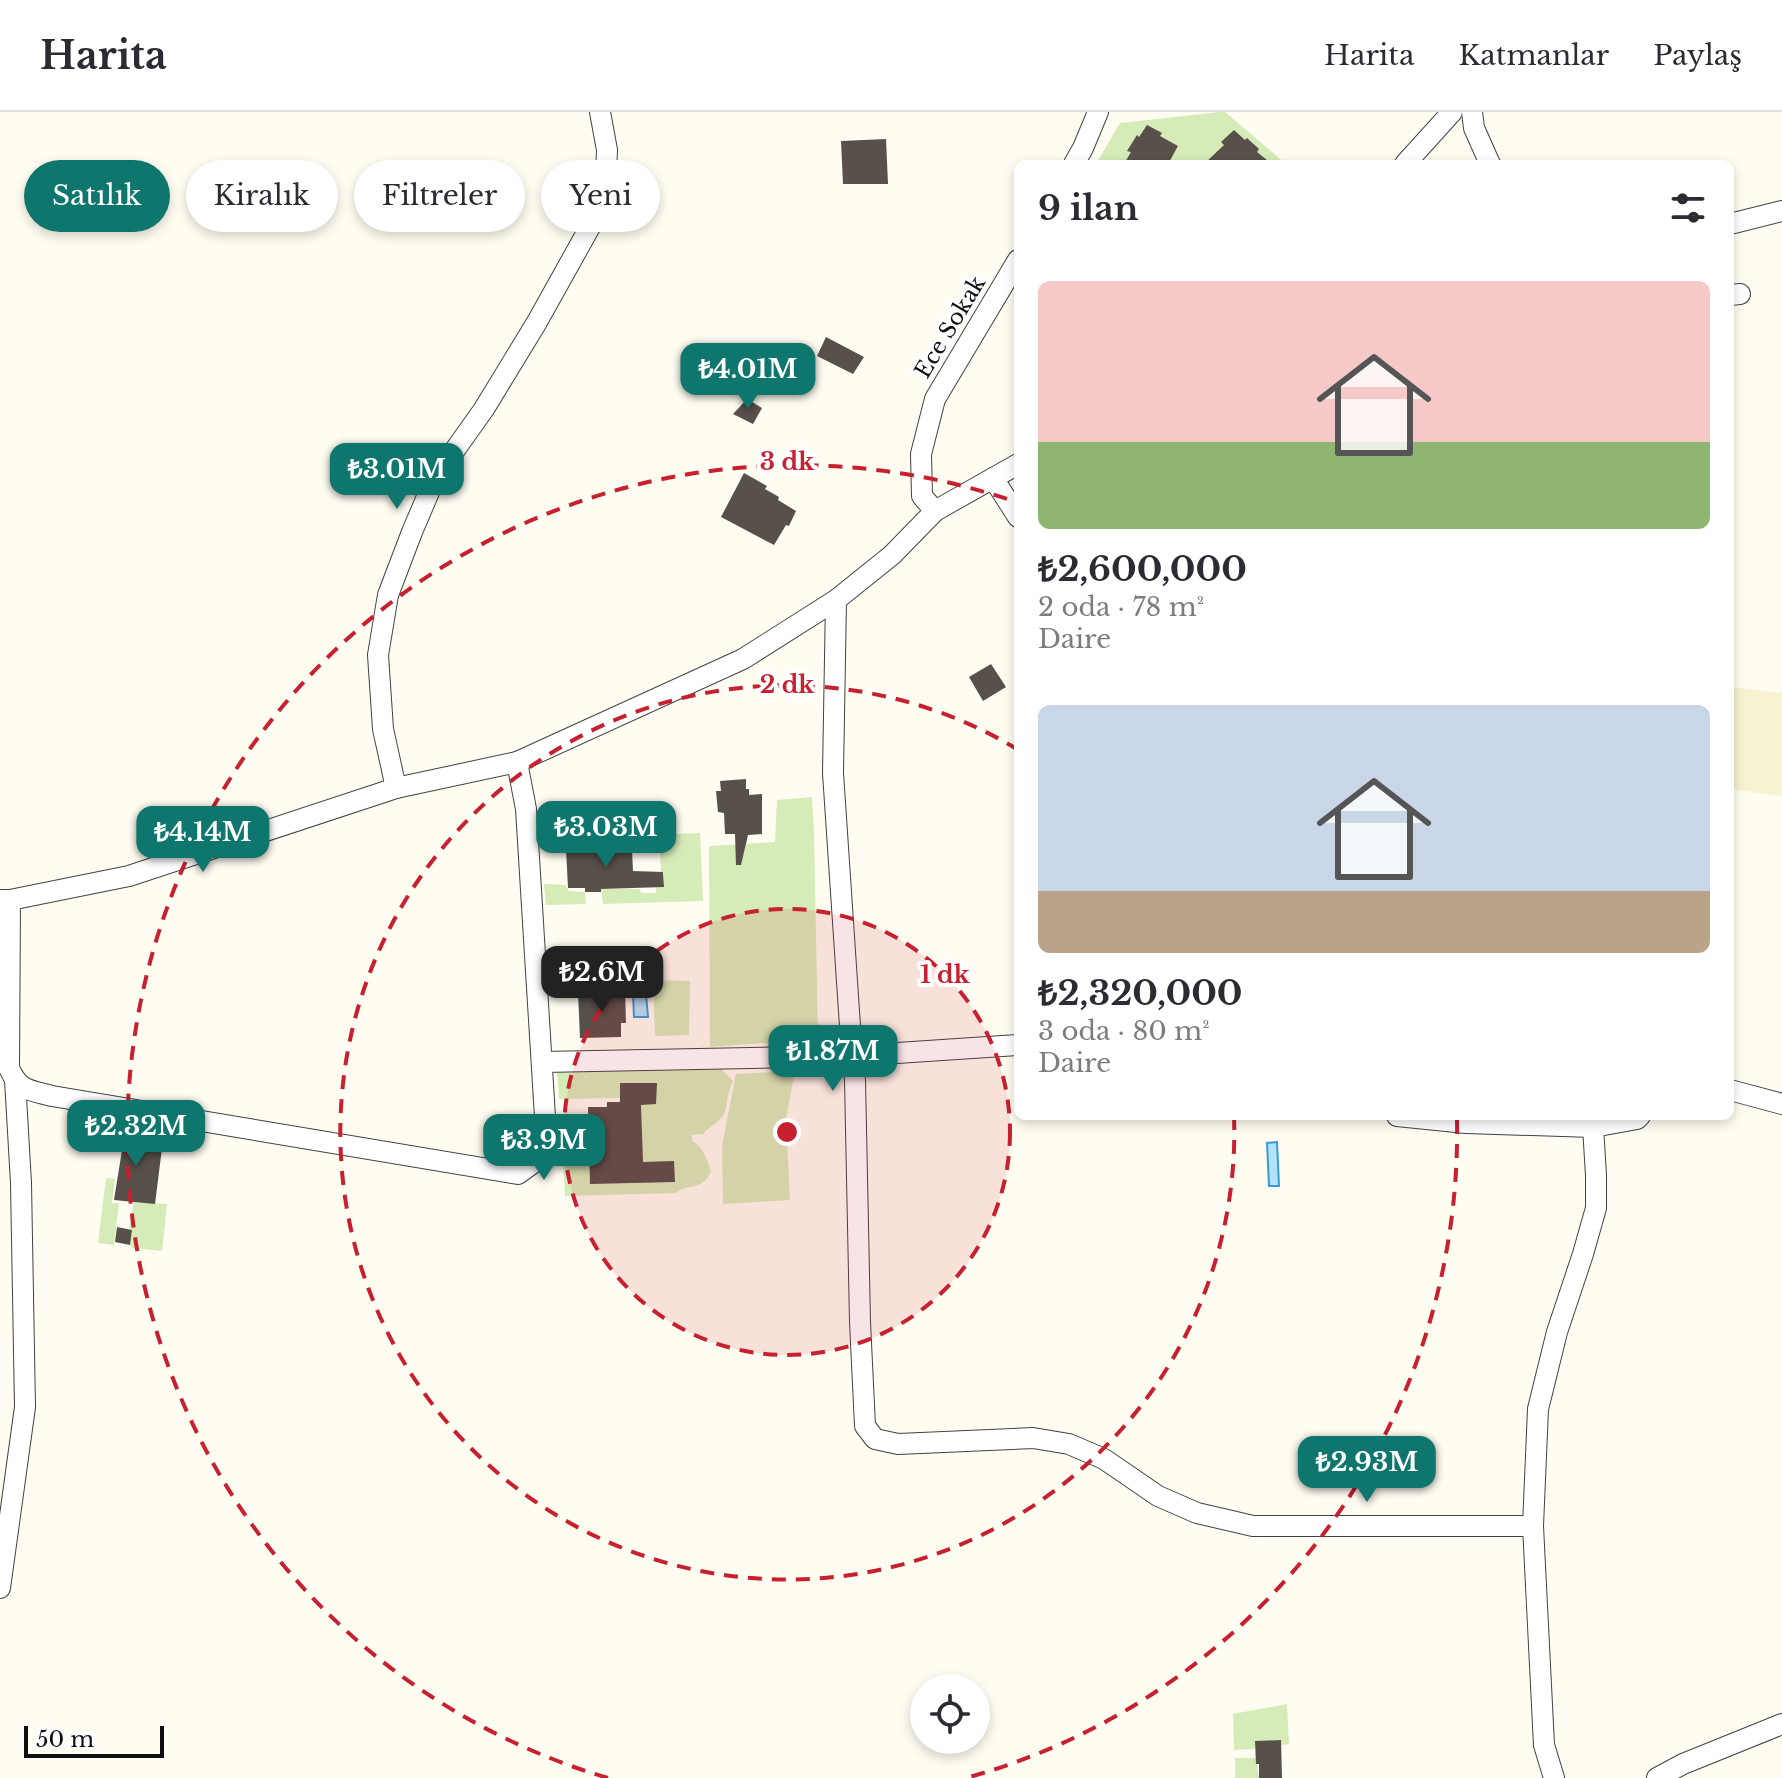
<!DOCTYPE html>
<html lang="tr">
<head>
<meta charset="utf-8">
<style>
  :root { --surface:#fff; --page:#f2f2f3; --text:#2b2b33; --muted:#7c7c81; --line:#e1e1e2; --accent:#0f766e }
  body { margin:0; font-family:"Libre Baskerville",serif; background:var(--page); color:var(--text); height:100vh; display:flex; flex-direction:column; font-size:30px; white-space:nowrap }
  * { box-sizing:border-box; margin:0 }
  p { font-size:26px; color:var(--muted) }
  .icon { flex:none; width:44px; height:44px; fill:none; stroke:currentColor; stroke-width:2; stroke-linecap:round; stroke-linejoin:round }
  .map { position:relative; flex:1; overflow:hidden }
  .side { position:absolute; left:1014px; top:48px; width:720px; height:960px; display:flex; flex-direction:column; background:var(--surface); border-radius:12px; box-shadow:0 4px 12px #0003 }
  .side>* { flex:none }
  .top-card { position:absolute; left:24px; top:48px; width:760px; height:72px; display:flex; gap:16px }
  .tools { position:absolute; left:910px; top:1562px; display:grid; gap:16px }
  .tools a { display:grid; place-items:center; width:80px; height:80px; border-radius:50%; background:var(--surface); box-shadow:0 4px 12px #0003; font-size:40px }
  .scale { position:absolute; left:24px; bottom:20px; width:140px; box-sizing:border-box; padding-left:8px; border:4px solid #0f0f0f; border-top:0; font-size:22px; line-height:28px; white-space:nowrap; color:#0f0f0f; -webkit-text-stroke:6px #fff; paint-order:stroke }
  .price { position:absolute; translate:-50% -68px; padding:0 18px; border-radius:16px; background:var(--accent); color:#fff; font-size:26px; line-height:52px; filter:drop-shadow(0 2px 4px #0008) }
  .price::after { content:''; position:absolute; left:50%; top:48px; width:24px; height:18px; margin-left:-12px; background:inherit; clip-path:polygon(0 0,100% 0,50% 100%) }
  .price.active { background:#222; color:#fff }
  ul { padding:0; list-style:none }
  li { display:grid; align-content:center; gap:16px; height:424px; padding:0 24px }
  li span { display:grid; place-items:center; height:248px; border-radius:12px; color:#555 }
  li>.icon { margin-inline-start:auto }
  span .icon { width:144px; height:144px; fill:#fffc; stroke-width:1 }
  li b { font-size:34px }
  h2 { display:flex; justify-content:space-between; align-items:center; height:96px; padding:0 24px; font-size:34px }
  .tag { padding:0 28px; border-radius:36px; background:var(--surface); box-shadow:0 4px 12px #0003; font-size:28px; line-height:72px }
  .tag.active { background:var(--accent); color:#fff }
  header { display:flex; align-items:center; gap:48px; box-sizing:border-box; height:112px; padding:0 40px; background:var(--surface); border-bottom:2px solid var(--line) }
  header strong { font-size:38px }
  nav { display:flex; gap:44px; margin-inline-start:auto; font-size:28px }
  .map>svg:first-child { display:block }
  .farmland { fill:#f7f2d0 }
  .green { fill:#d5ecb8 }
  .water { fill:#b3e2f9; stroke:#379cd4; stroke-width:2 }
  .building { fill:#58504b }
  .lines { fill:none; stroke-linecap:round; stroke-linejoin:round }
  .street-casing { stroke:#424242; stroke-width:22 }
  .street { stroke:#fff; stroke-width:20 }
  .ring { fill:none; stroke:#c7202f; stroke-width:4; stroke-dasharray:14 10 }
  .labels { text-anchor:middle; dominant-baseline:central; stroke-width:8; stroke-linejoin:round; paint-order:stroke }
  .street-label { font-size:22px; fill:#0f0f0f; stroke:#fff }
  .centre { fill:#c7202f; stroke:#fff; stroke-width:4 }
  .ring-label { font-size:24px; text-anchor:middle; font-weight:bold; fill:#c7202f; stroke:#fff; stroke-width:8; stroke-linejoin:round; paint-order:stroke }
</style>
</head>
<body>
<header>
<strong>Harita</strong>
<nav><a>Harita</a><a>Katmanlar</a><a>Paylaş</a></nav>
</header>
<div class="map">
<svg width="1782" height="1666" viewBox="0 0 1782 1666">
  <rect width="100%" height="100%" fill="#fffcf1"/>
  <path class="farmland" d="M1730,575L1782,581V684L1730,677Z"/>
  <g class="green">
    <path d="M1220,0H1225L1286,52H1096L1120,11Z"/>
    <path d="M812,685L814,721L818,927L710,935L709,734L775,730L777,688Z"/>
    <path d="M700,721L703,789L603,792L601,777H640L641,781H656V775H664V761L661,760L660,739L632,737L597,738L596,725Z"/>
    <path d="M544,772L565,773L569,779L585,780L586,792L546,793Z"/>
    <path d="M653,868L690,869L689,923L655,924Z"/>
    <path d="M721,957L733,969C721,996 735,1000 705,1019L704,1022L692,1023V1029C703,1034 708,1049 711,1060C700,1081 688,1070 676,1081L565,1084L561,1019L588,1018V996L606,995L607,990H619L620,986L559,987L557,960Z"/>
    <path d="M795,959L786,1007L790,1088L723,1092L722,1034L736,962Z"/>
    <path d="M106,1066L115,1067L112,1091H119L114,1133L98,1131Z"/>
    <path d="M134,1090L167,1092L162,1139L132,1136L130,1133L132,1118L129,1117Z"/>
    <path d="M1287,1592L1289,1632L1281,1633V1628L1256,1629L1255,1637L1234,1638L1233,1602Z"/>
    <path d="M1235,1646H1256L1259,1666H1235Z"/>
  </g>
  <g class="water">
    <path d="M633,882H646L648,905H634Z"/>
    <path d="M1277,1030L1279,1074H1269L1267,1031Z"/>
  </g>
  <g class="building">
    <path d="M1147,13L1162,21L1160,24L1178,34L1168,52H1124L1131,40L1127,39L1137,23L1139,25Z"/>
    <path d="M1234,18L1245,28L1247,26L1259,37L1257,40L1272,52H1204L1224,33L1221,30Z"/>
    <path d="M886,27L888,72H843L841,29Z"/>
    <path d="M826,225L864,245L853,262L817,244Z"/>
    <path d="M747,287L762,296L753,312L733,302Z"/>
    <path d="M744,361L767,374L765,377L779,385L778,388L796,399L789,414L786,413L774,433L721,405Z"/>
    <path d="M991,552L1006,575L983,589L969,565Z"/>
    <path d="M746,667V677H749V683L762,682V722L748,723L741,753H736L735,722H725L724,701L718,700L716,679H721L720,669Z"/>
    <path d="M578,725H596V738L632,737L633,759L663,760L664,775L601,777V780H585V776H568L566,738H578Z"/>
    <path d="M625,878L626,911H621V925L580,926L578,880Z"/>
    <path d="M620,971H657L656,992L641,993L643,1050L674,1049L675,1070L590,1072L588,995H607V990H620Z"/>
    <path d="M113,1010L129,1013L127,1027L148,1030L147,1034L162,1036L155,1092L114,1088L123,1032L110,1030Z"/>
    <path d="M117,1115L132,1118L130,1133L115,1130Z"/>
    <path d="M1281,1628L1282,1666H1259V1652H1256L1255,1629Z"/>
  </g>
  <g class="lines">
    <defs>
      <g id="street">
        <path d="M1472,0L1474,16L1490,52"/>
        <path d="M1074,52L1083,36L1098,0"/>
        <path d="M1405,52L1452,0"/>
        <path d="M1730,112L1782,99"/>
        <path d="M1730,183L1740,182"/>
        <path d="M1018,352L935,399L892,443L836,488L833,661L852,944L855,968L860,1210L865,1314L875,1327L898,1332L1033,1326L1069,1332L1104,1347L1158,1384L1197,1401L1253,1414H1533"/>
        <path d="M993,366L1018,405"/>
        <path d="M935,399L922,384L921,342L935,287L1018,148"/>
        <path d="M517,650L396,676L383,617L378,543L388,483L412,420L435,366L484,297L537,210L605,88L607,38L600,0"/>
        <path d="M0,788H10L129,764L396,676"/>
        <path d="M10,788L9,956C19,979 29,978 52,984L518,1062L536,1049L544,1028L545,1005L526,697L517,650L743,547L836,488"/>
        <path d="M542,950L852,944L1018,933"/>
        <path d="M1730,978L1782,992"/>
        <path d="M1397,1004L1466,1011L1593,1015L1637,1007L1640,1004"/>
        <path d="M0,1476L25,1295L21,1071L15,968"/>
        <path d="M1554,1666L1544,1633L1533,1414L1538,1297L1557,1220L1583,1142L1596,1096V1063L1593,1015"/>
        <path d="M1657,1666L1683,1652L1782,1612"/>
      </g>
    </defs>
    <use href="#street" class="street-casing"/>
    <use href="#street" class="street"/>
  </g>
  <circle cx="787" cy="1020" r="223" fill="#c7202f" fill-opacity=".12"/>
  <g class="ring">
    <circle cx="787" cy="1020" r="223"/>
    <path d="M1234 1004A447 447 0 1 1 1017 637"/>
    <path d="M608 1666A670 670 0 1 1 1016 390M1457 1008A670 670 0 0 1 966 1666"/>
  </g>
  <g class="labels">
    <g class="street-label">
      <text transform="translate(950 215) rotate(-59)">Ece Sokak</text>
    </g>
  </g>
  <circle cx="787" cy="1020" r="12" class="centre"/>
  <g class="ring-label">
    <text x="787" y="358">3 dk</text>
    <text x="787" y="581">2 dk</text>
    <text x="945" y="871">1 dk</text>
  </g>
</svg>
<div class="tools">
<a><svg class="icon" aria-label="locate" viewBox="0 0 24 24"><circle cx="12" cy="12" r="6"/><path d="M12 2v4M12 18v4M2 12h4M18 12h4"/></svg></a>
</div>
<div class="scale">50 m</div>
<b class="price" style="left:748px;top:299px">₺4.01M</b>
<b class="price" style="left:397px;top:399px">₺3.01M</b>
<b class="price" style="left:606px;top:757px">₺3.03M</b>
<b class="price" style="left:203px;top:762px">₺4.14M</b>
<b class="price active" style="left:602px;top:902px">₺2.6M</b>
<b class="price" style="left:833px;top:981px">₺1.87M</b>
<b class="price" style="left:136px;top:1056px">₺2.32M</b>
<b class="price" style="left:544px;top:1070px">₺3.9M</b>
<b class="price" style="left:1367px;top:1392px">₺2.93M</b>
<div class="top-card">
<a class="tag active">Satılık</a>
<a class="tag">Kiralık</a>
<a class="tag">Filtreler</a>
<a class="tag">Yeni</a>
</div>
<section class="side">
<h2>9 ilan<svg class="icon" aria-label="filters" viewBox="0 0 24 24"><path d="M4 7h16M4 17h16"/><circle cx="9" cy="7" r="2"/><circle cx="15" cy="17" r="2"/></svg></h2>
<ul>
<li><span style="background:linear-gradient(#f6c9c9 65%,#8fb573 0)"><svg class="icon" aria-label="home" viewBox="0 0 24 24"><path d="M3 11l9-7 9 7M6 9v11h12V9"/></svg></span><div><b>₺2,600,000</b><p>2 oda · 78 m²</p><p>Daire</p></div></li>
<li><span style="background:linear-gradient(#c9d6e8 75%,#b9a48a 0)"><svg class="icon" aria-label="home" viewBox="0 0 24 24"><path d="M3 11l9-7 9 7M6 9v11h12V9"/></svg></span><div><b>₺2,320,000</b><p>3 oda · 80 m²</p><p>Daire</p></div></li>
</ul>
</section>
</div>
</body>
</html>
